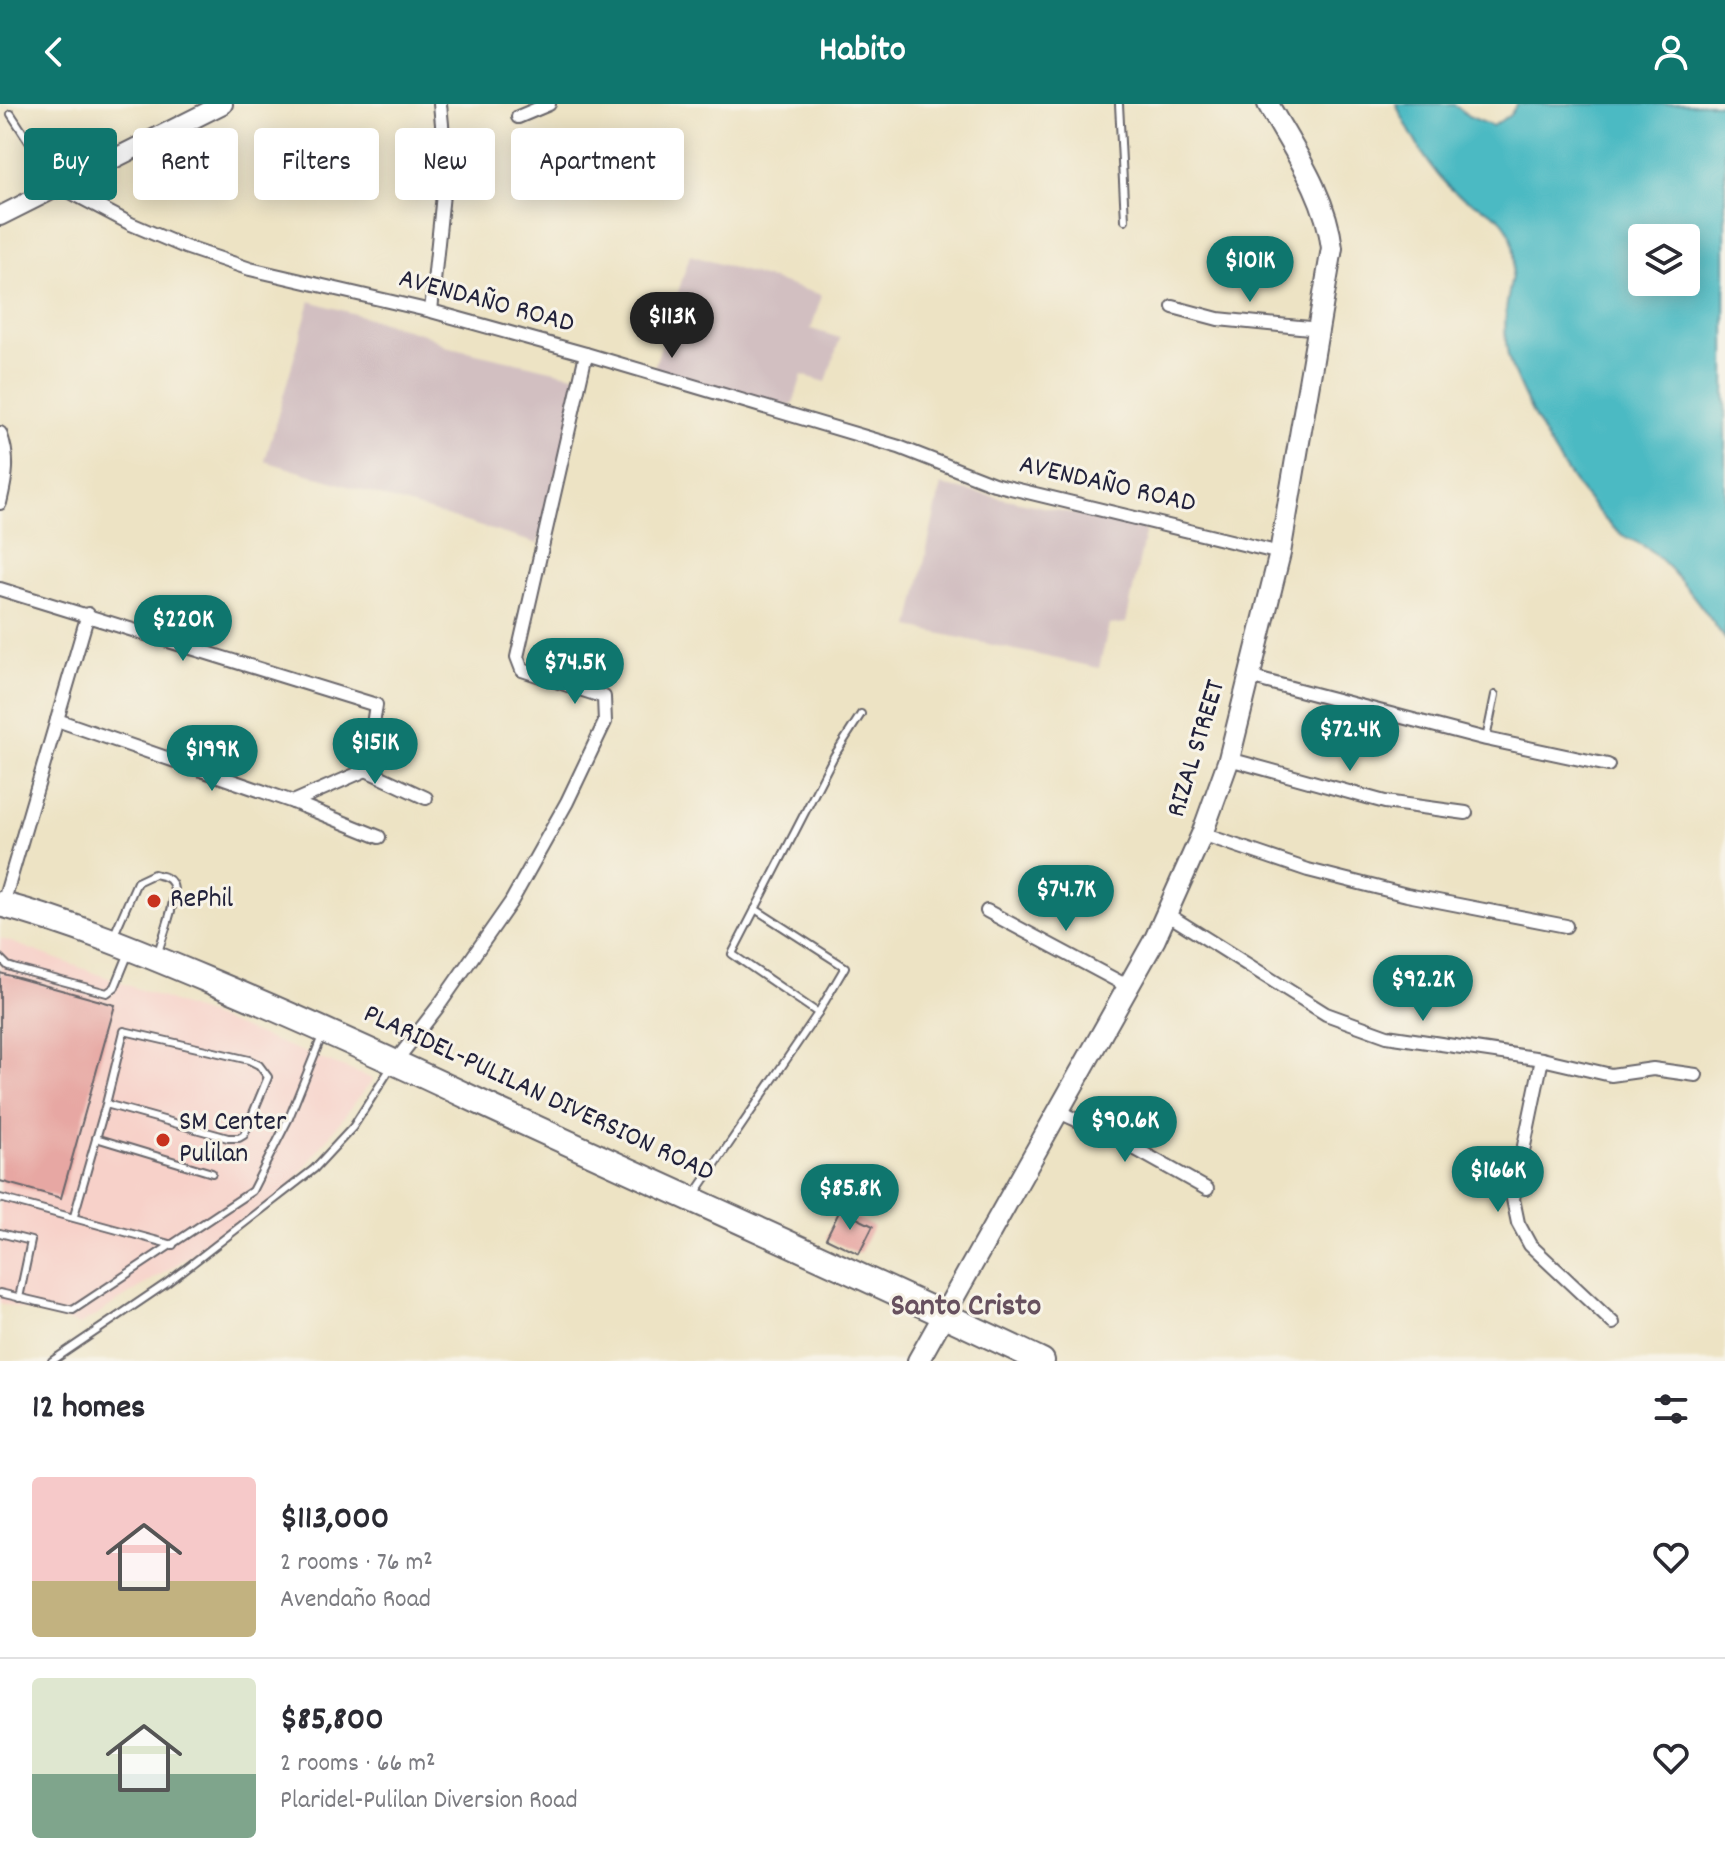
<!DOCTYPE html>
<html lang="en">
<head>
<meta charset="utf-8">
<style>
  :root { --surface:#fff; --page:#f2f2f3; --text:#2b2b33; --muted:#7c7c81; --line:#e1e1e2; --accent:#0f766e }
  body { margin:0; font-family:Dekko,sans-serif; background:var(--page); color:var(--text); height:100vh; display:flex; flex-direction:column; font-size:30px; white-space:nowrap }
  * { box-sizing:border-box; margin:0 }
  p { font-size:26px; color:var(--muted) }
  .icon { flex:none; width:44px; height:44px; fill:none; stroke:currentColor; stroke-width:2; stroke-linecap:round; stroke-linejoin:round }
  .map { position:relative; height:1257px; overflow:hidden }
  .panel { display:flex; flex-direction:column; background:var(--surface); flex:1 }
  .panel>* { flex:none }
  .banner { position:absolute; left:24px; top:24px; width:800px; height:72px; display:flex; gap:16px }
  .tools { position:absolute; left:1628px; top:120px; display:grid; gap:16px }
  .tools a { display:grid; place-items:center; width:72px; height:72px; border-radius:8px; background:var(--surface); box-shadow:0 4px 20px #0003; font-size:40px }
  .price { position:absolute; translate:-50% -68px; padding:0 18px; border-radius:28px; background:var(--accent); color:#fff; font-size:26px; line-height:52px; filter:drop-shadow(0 2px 4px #0008) }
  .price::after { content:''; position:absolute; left:50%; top:48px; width:24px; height:18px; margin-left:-12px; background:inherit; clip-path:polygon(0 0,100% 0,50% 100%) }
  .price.current { background:#222; color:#fff }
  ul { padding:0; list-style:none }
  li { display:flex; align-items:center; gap:24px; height:200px; padding:0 32px }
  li+li { border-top:2px solid var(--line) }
  li span { display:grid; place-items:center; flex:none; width:224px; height:160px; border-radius:8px; color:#555 }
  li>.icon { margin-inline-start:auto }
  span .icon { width:96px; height:96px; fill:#fffc; stroke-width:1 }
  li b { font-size:34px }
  h2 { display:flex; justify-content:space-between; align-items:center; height:96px; padding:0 32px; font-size:34px }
  .chip { padding:0 28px; border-radius:8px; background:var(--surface); box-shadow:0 4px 20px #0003; font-size:28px; line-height:72px }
  .chip.current { background:var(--accent); color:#fff }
  header { display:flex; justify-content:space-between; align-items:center; height:104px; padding:0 32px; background:var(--accent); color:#fff; font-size:36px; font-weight:700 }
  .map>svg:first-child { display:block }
  .built { fill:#f7d1c9 }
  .industrial { fill:#d2bfc1 }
  .water { fill:#4bbac3; stroke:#366e7f; stroke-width:2; fill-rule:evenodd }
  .building { fill:#e7a7a3 }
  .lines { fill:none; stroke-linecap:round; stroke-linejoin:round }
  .lane-casing { stroke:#69666b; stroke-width:10 }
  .street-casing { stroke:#69666b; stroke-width:16 }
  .secondary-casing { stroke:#69666b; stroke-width:22 }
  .primary-casing { stroke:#69666b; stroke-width:24 }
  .highway-casing { stroke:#69666b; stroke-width:28 }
  .lane { stroke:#fff; stroke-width:6 }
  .street { stroke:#fff; stroke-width:12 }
  .secondary { stroke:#fff; stroke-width:18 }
  .primary { stroke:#fff; stroke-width:20 }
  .highway { stroke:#fff; stroke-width:24 }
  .poi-dot { fill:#c8321e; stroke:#f7f3e8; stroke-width:3 }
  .labels { text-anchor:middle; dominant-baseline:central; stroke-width:6; stroke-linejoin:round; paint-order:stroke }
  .street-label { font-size:28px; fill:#22223b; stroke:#f7f3e8 }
  .poi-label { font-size:28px; fill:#22223b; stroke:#f7f3e8; text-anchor:start }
  .quarter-label { font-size:32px; font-weight:bold; fill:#67515f; stroke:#f7f3e8 }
</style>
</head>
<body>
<header><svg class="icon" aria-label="back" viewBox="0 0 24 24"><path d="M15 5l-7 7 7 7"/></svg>Habito<svg class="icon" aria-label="person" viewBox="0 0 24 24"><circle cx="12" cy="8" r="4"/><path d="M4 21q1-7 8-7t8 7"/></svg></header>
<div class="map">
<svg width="1725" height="1257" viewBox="0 0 1725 1257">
  <rect width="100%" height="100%" fill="#f7f3e8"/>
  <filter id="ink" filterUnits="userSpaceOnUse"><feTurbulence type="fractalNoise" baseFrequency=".0125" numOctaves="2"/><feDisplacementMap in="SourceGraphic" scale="16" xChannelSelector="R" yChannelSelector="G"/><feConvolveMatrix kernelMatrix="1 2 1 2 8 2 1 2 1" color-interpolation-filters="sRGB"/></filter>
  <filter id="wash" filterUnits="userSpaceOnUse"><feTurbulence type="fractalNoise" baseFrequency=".006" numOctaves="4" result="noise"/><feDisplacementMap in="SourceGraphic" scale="32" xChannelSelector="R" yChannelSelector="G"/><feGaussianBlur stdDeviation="1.8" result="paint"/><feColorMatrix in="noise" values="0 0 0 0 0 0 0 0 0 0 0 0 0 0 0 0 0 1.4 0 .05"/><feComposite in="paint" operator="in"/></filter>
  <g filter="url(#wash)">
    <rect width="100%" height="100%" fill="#ede3c4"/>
    <path class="built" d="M0,834L176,899L373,975L280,1096L80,1221L0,1199Z"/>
    <g class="industrial">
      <path d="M690,151L822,191L811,225L840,234L826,278L802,271L793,300L775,308L652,270Z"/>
      <path d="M310,197L430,232L445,242L582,273L538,440L265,357Z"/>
      <path d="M941,381L1146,425L1126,519L1109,521L1099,564L910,523Z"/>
    </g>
    <path class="water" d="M1396,0H1454L1468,12L1492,22L1510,11L1517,0H1725V535C1703,504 1680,472 1651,447C1643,440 1633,437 1624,432C1616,427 1608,419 1602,412C1563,370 1535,319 1513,267C1503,245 1504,211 1509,188C1513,165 1519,146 1507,124C1496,103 1468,101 1452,86C1428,64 1410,30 1396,0ZM1642,134H1686V178H1642Z"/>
    <g id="blocks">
      <g class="building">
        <path d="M0,869L115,901L61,1094L0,1077Z"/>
        <path d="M840,1106L873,1122L859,1150L826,1134Z"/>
      </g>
    </g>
  </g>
  <g filter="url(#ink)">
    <use href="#blocks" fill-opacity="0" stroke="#69666b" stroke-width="2"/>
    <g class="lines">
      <defs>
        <g id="lane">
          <path d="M1119,0L1125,116"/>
          <path d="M11,10L57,81"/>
          <path d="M1486,635L1495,591"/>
          <path d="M755,805L845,863L818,909"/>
          <path d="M113,833L137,778L154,770C161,772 168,772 172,779C180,791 162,833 158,849"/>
          <path d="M0,854L8,862L17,865L107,889L115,883L128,851"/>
          <path d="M96,1034L212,1069"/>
          <path d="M695,1090L818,909L732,850L834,652L861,610"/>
          <path d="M0,1094L173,1141"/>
          <path d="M74,1112L106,1000L124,927L249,956L259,961L268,973L244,1031L239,1034H228L106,1000"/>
          <path d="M0,1129L31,1137L19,1194"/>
          <path d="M0,1189L73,1206L252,1087L289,1014L322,932"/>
          <path d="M52,1257L167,1179L314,1065L353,1023L390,965"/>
        </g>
        <g id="street">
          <path d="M518,13L549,0"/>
          <path d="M57,81L131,120L185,143L250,165L431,207L586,250L899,343L994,380L1280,449"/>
          <path d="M1173,203L1218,215L1320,225"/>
          <path d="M431,207L446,61L440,0"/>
          <path d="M0,329C10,354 6,374 0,399"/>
          <path d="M0,485L376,601L366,666L293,698"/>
          <path d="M1249,573L1486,635L1608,661"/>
          <path d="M57,616L293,698L379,733"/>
          <path d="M1229,655L1385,698L1466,709"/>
          <path d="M366,666L426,694"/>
          <path d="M1202,730L1308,766L1407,791L1566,822"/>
          <path d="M3,800L88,510"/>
          <path d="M987,807L1129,883"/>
          <path d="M1167,810L1326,910L1387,932L1542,955L1611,971L1653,965L1696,971"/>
          <path d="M1542,955L1513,1095L1518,1119L1530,1141L1613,1219"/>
          <path d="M395,958L437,904L511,798L567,698L605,618L604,593L522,566L517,553L586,250"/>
          <path d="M1059,1008L1116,1034L1207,1085"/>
        </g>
        <path id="secondary" d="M0,112L223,0"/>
        <path id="primary" d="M918,1257L1155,835L1202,730L1229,655L1280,449L1332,144C1326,91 1293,45 1268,0"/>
        <path id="highway" d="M0,800C72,819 141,848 210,877C303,916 395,958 486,1001C671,1087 858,1169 1042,1257"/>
      </defs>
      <use href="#lane" class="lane-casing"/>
      <use href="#street" class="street-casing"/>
      <use href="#secondary" class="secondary-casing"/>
      <use href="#primary" class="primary-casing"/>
      <use href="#highway" class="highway-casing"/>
      <use href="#lane" class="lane"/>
      <use href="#street" class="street"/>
      <use href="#secondary" class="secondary"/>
      <use href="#primary" class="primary"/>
      <use href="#highway" class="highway"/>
    </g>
  </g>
  <g class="poi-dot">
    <circle cx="154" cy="797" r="8"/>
    <circle cx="163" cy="1036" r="8"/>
  </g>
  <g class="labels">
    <g class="street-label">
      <text transform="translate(486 199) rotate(15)">AVENDAÑO ROAD</text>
      <text transform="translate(1107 382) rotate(13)">AVENDAÑO ROAD</text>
      <text transform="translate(1198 645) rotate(-73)">RIZAL STREET</text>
      <text transform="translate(538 991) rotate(25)">PLARIDEL-PULILAN DIVERSION ROAD</text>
    </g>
    <g class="poi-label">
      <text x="170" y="797">RePhil</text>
      <text x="179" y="1020">SM Center<tspan x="179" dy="32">Pulilan</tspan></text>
    </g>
    <g class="quarter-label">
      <text x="966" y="1204">Santo Cristo</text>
    </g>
  </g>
</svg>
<div class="tools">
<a><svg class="icon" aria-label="layers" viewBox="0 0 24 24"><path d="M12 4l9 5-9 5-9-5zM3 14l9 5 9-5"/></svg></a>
</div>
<b class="price" style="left:1250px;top:200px">$101K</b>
<b class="price current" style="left:672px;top:256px">$113K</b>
<b class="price" style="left:183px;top:559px">$220K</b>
<b class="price" style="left:575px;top:602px">$74.5K</b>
<b class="price" style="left:1350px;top:669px">$72.4K</b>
<b class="price" style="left:375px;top:682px">$151K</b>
<b class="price" style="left:212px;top:689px">$199K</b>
<b class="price" style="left:1066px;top:829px">$74.7K</b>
<b class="price" style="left:1423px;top:919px">$92.2K</b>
<b class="price" style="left:1125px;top:1060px">$90.6K</b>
<b class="price" style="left:1498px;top:1110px">$166K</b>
<b class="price" style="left:850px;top:1128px">$85.8K</b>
<div class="banner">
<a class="chip current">Buy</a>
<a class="chip">Rent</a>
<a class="chip">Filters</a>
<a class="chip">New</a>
<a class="chip">Apartment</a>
</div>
</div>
<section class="panel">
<h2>12 homes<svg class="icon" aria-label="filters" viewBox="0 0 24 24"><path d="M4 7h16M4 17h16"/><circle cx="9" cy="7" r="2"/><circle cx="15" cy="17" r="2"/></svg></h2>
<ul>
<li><span style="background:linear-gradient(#f6c9c9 65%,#c2b280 0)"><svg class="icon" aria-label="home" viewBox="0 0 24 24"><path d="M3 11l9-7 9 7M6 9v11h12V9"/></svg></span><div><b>$113,000</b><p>2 rooms · 76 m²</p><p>Avendaño Road</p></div><svg class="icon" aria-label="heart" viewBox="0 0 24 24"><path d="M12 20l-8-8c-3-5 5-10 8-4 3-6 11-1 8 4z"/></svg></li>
<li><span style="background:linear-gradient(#dfe7d0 60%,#7fa58c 0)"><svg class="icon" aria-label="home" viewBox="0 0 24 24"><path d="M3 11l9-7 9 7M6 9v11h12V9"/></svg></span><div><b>$85,800</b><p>2 rooms · 66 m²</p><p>Plaridel-Pulilan Diversion Road</p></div><svg class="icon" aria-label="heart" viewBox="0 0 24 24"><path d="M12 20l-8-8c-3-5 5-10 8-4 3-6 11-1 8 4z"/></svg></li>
</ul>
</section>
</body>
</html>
